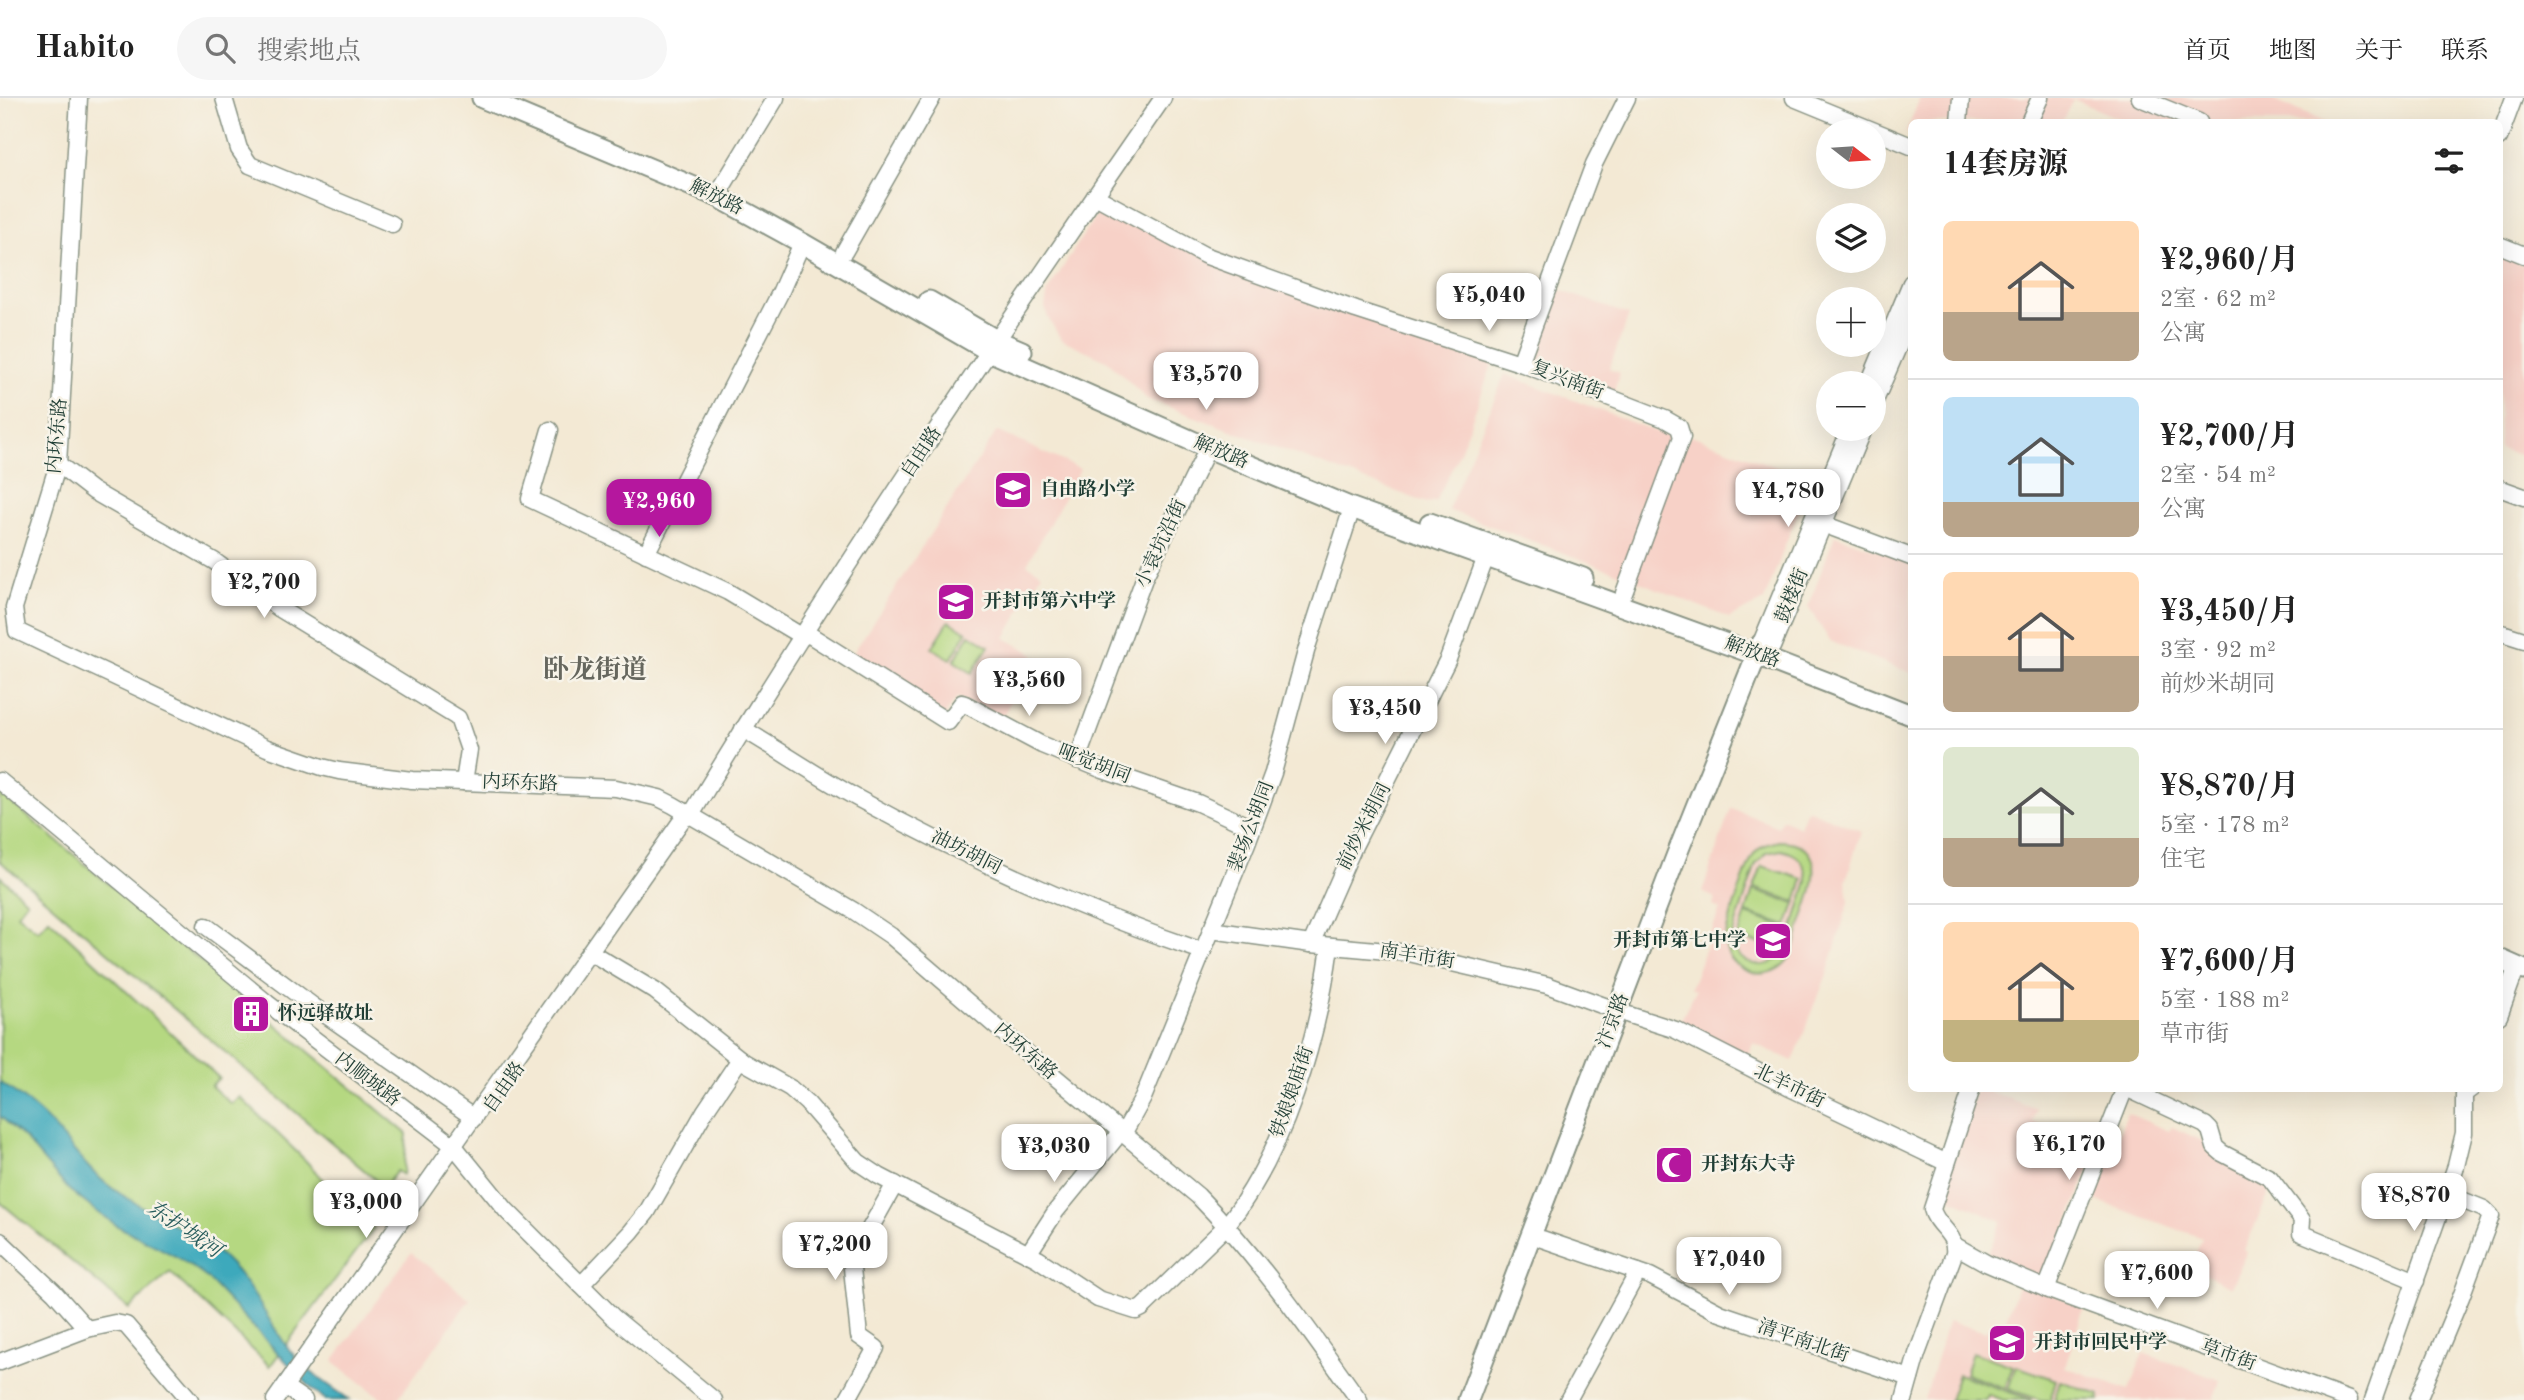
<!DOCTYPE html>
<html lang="zh">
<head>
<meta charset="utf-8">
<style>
  :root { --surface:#fff; --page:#f6f6f6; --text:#222; --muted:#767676; --line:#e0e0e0; --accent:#b5179e }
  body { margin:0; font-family:"Old Standard TT","Noto Serif SC",serif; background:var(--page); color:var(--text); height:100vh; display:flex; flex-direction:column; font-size:26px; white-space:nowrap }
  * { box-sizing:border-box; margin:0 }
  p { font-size:23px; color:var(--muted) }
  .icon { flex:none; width:38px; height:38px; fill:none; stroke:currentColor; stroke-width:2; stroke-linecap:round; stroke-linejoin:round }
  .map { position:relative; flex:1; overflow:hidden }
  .side { position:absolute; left:1908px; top:21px; width:595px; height:973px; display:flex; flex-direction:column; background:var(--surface); border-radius:10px; box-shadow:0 7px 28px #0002 }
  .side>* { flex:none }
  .needle { width:46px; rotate:107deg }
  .buttons { position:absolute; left:1816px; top:21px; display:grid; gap:14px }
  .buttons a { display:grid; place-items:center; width:70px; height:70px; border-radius:50%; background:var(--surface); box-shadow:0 7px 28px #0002; font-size:35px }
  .price { position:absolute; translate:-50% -60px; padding:0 16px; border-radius:14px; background:#fff; color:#222; font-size:23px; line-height:46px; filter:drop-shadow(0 2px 4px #0008) }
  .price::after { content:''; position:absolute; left:50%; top:42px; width:21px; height:16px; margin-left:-10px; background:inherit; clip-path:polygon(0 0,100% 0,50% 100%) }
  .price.on { background:var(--accent); color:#fff }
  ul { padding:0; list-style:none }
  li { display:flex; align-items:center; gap:21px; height:175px; padding:0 35px }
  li+li { border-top:2px solid var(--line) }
  li span { display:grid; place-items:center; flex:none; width:196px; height:140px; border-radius:10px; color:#555 }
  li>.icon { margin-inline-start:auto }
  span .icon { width:84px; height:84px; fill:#fffc; stroke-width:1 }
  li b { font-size:30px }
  h2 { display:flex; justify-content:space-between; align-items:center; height:84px; padding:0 35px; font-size:30px }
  header { display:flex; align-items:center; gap:42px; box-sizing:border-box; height:98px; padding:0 35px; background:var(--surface); border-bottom:2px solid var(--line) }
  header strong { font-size:33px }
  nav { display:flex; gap:38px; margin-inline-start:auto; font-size:24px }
  .search { width:490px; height:63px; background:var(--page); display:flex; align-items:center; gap:18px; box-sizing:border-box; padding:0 24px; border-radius:38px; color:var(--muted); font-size:26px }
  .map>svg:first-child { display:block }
  .built { fill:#f7d1c7 }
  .green { fill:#b5d881; stroke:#6a8a5a; stroke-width:2; fill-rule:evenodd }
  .water { fill:#3ca9bc; stroke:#2e7378; stroke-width:2 }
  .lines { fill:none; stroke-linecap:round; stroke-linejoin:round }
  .minor-casing { stroke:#899384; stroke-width:19 }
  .major-casing { stroke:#899384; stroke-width:23 }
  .minor { stroke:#fff; stroke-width:16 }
  .major { stroke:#fff; stroke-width:19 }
  .labels { text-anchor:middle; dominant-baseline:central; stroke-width:5; stroke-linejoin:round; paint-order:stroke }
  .street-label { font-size:19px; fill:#1f3d34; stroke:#f7f3e8 }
  .poi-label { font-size:19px; font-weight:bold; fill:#1f3d34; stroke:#f7f3e8; text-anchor:start }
  .water-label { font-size:21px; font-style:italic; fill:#285d5d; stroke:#f7f3e8 }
  .district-label { font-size:26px; font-weight:bold; fill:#66675e; stroke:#f7f3e8 }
</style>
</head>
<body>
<header>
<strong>Habito</strong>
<div class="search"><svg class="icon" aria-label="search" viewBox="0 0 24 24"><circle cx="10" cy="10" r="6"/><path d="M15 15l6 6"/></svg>搜索地点</div>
<nav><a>首页</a><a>地图</a><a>关于</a><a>联系</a></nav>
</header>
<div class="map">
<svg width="2524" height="1302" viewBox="0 0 2524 1302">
  <rect width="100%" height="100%" fill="#f7f3e8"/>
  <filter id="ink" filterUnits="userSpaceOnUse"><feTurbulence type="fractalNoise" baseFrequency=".0143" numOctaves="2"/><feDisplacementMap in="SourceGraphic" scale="14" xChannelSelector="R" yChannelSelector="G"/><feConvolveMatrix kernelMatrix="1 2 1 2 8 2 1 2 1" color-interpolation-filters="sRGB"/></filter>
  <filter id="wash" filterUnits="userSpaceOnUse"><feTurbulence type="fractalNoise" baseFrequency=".00686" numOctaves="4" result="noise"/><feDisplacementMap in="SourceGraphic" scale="28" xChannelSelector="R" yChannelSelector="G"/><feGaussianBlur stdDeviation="1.57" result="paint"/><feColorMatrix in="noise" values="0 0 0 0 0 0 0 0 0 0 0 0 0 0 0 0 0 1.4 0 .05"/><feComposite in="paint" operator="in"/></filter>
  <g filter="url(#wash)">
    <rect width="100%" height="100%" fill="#f3e9d4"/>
    <g class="built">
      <path d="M1920,0H2267L2325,24H2127L2073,1L2062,24H1911V35L1906,34Z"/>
      <path d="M1112,112L1493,264L1460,354L1436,403L1427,405L1147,301L1108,263L1061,241L1048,220L1045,209L1048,193L1094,120L1099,113Z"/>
      <path d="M2499,158L2524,167V359L2499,350Z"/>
      <path d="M1551,189L1629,217L1609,271L1620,275L1614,293L1525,261Z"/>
      <path d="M1505,276L1665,337L1696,339L1810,382L1764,503L1729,520L1618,475L1448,412Z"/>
      <path d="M997,333L1080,371L1027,466L1042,475L1005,540L1034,556L1001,622L957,599L944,619L850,560Z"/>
      <path d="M1835,437L1911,464V575L1830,543L1808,509Z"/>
      <path d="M1731,710L1778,729L1782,721L1800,729L1807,711L1861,733L1846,783L1849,804L1827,876L1793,963L1753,945L1745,962L1678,928L1696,892L1691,889L1720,811L1713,808L1715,800L1702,794Z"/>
      <path d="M1976,991H1983L2037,1011L2032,1024L2097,1050L2045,1184L1987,1158L2002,1123L1941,1096Z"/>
      <path d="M2127,1015L2169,1033L2172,1029L2207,1045L2205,1050L2267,1080L2271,1091L2244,1152L2247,1154L2231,1189L2190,1170L2202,1140L2095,1102Z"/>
      <path d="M411,1155L470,1201L397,1302H384L333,1263Z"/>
      <path d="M2020,1183L2084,1209L2065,1269L2129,1292L2143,1255L2220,1282L2213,1302H1924L1948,1223L1986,1234L1989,1227L2002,1232Z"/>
    </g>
    <g class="green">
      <path d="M949,523L967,534L951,561L932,550Z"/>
      <path d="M970,536L989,548L972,575L954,563Z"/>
      <path d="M0,695L407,1036L403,1077L397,1073L384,1089L0,763Z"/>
      <path d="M1779,743C1833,744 1812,794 1801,825C1797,837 1795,855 1786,864C1776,875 1760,879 1747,873C1735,868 1727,858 1725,845C1724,834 1748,764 1755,755C1762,747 1770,745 1779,743ZM1781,752C1798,755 1807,766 1807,783C1801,801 1791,843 1782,856C1775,867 1759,870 1748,864C1737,859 1733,849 1732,838L1756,766L1767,755Z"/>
      <path d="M1762,768L1803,781L1796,804L1754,790Z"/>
      <path d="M0,778L27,803L17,816L38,833L49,821L219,980L211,988L231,1006L240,999L306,1063L350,1112L374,1130L270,1268L170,1174L129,1211L0,1104Z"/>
      <path d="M1753,792L1795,806L1787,828L1746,815Z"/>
      <path d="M1746,816L1787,830L1780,852L1738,839Z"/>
      <path d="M1972,1254L2013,1268L2005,1290L1965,1276Z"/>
      <path d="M2016,1268L2056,1282L2050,1302H2041L2008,1291Z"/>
      <path d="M1958,1276L2032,1302H2003L1988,1297L1986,1302H1949Z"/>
      <path d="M2060,1283L2100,1297L2099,1302H2054Z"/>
    </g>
    <path class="water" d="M0,984C19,997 38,1011 53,1028C72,1049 88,1073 112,1090C148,1116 190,1130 224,1160C252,1186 267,1222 289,1251C305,1273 329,1287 350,1302H326L313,1292L207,1180L179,1160L119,1129L92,1110L68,1091L25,1041L0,1018Z"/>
  </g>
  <g filter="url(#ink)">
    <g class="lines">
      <defs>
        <g id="minor">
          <path d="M79,0L58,366L14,510L17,533L267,650L322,669L339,673L412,682L616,690L659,700L673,707L854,813L891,838L1042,968L1198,1098C1259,1160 1309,1232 1359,1302"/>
          <path d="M224,0L239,51L250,67L392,126"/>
          <path d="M1794,0L1911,48"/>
          <path d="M2140,0L2199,24"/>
          <path d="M1959,24L1961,0"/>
          <path d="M2029,24L2040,0"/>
          <path d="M2499,40L2514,0"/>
          <path d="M722,89L776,0"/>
          <path d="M1095,98L1204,157L1356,212L1520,265L1665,321L1679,329L1682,339L1624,495"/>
          <path d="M2499,147L2524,157"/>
          <path d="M844,154L932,0"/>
          <path d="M1520,265L1594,66L1627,0"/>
          <path d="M1869,285L1911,185"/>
          <path d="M1874,305L1911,219"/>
          <path d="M550,332L530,401L728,494L803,539"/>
          <path d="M58,366L93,393L214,463L280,511L458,620L469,652L464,684"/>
          <path d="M2499,390L2524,399"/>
          <path d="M1823,426L1911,459"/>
          <path d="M646,456L780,195L802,145"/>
          <path d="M805,534L948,624L962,605L965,606L1042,647L1103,672L1198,705L1252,730"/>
          <path d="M2499,534L2524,542"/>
          <path d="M1761,545L1850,331"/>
          <path d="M1772,549L1863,331"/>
          <path d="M743,631C781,653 818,679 857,700C968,761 1082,813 1202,853"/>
          <path d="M1077,662L1145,478L1208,350"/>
          <path d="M0,683L267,905L454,1048L506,1112L613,1219L714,1302"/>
          <path d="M206,828L313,908L474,1020"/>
          <path d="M1211,832L1311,846L1409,855L1547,887L1618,913"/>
          <path d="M1311,846L1354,748L1448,561L1486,459"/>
          <path d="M590,854L655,893L744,964L790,990L807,1005L858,1064L879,1078L1038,1161L1098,1201L1136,1213L1142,1210L1220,1134"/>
          <path d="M1629,917L1676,932L1792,991L1947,1065"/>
          <path d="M2499,918L2517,868"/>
          <path d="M2126,990L2205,1027L2210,1032L2215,1049L2222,1055L2270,1080L2302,1122L2301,1135L2416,1183"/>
          <path d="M1123,1036L1143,1000L1247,745L1273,675L1308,546L1352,410"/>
          <path d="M1226,1128C1285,1055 1318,940 1330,848"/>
          <path d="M1542,1141L1650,1178L1720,1215L1910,1280"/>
          <path d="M0,1143L54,1194L87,1231"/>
          <path d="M1954,1147L1986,1165L2049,1192L2349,1302"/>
          <path d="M1028,1156L1056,1113L1115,1041"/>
          <path d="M581,1187L631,1134L647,1114L705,1013L740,961"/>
          <path d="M2046,1191L2125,990"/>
          <path d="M0,1264L87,1231L115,1225L126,1227L190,1302"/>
          <path d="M291,1293L304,1302"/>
          <path d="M275,1302L682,722L691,717C839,472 1000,235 1163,0"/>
          <path d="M847,1302L876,1250L859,1238L852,1170L854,1159L895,1086"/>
          <path d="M1568,1302L1638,1174"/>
          <path d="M1904,1302L1917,1256L1954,1156C1957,1135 1936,1129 1932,1111L1972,990"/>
          <path d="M2373,1302L2456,1068L2464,1035V996L2472,990"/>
          <path d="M2418,1302L2461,1199L2491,1118L2484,1111L2447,1096"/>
        </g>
        <g id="major">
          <path d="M482,0L718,99L802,145L989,253L1208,350L1352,410L1757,557L1911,617"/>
          <path d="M929,203L996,242L1022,253"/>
          <path d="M1430,425L1583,480"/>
          <path d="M2499,861L2524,872"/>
          <path d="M1468,1302L1677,756L1761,546"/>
        </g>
      </defs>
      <use href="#minor" class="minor-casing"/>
      <use href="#major" class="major-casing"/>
      <use href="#minor" class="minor"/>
      <use href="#major" class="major"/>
    </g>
  </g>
  <defs>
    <symbol id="school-square" viewBox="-11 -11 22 22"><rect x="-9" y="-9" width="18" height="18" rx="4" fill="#b5179e" stroke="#f7f3e8"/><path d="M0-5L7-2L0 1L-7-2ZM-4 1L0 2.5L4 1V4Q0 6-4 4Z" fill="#fff"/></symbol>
    <symbol id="building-square" viewBox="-11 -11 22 22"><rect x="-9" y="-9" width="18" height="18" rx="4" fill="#b5179e" stroke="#f7f3e8"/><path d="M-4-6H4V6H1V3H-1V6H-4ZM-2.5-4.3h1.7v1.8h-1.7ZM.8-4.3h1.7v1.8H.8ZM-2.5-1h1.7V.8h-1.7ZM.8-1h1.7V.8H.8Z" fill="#fff"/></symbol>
    <symbol id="mosque-square" viewBox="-11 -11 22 22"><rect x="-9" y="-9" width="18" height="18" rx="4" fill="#b5179e" stroke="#f7f3e8"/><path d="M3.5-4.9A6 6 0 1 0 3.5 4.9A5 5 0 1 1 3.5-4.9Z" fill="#fff"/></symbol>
  </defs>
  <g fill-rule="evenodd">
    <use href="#school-square" x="991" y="370" width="44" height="44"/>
    <use href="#school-square" x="934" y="482" width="44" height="44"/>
    <use href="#school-square" x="1751" y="821" width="44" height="44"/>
    <use href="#building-square" x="229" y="894" width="44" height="44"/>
    <use href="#mosque-square" x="1652" y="1045" width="44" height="44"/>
    <use href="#school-square" x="1985" y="1223" width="44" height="44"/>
  </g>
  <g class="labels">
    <g class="street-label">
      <text transform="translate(716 100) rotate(26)">解放路</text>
      <text transform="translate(1567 283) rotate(21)">复兴南街</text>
      <text transform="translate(58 338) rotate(-85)">内环东路</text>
      <text transform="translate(922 355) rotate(-57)">自由路</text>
      <text transform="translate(1221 355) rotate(23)">解放路</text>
      <text transform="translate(1162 446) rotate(-65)">小袁坑沿街</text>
      <text transform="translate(1793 498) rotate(-68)">鼓楼街</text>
      <text transform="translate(1752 555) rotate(20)">解放路</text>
      <text transform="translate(1094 667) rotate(21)">哑觉胡同</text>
      <text transform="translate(520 686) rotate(2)">内环东路</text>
      <text transform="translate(1252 729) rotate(-69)">裴场公胡同</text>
      <text transform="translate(1365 729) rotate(-63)">前炒米胡同</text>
      <text transform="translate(966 755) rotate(27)">油坊胡同</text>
      <text transform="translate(1417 859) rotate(9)">南羊市街</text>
      <text transform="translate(1614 923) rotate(-69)">汴京路</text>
      <text transform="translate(1025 954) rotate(41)">内环东路</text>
      <text transform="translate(367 982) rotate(37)">内顺城路</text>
      <text transform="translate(1789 989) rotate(26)">北羊市街</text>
      <text transform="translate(505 990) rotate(-55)">自由路</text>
      <text transform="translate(1293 994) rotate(-71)">铁娘娘庙街</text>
      <text transform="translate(1803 1244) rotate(19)">清平南北街</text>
      <text transform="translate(2228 1258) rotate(20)">草市街</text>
    </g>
    <g class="poi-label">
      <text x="1040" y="392">自由路小学</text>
      <text x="983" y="504">开封市第六中学</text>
      <text x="1746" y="843" text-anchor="end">开封市第七中学</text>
      <text x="278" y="916">怀远驿故址</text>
      <text x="1701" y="1067">开封东大寺</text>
      <text x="2034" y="1245">开封市回民中学</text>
    </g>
    <g class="water-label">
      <text transform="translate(184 1132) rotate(34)">东护城河</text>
    </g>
    <g class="district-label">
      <text x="595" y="573">卧龙街道</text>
    </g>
  </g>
</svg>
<div class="buttons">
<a><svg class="needle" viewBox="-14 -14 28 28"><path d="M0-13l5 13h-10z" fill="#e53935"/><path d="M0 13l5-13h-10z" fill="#767676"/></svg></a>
<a><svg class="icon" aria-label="layers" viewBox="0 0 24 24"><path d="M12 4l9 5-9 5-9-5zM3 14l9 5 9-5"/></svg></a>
<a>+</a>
<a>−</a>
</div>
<b class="price" style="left:1489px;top:235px">¥5,040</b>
<b class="price" style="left:1206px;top:314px">¥3,570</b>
<b class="price" style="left:1788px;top:431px">¥4,780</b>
<b class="price on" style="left:659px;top:441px">¥2,960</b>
<b class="price" style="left:264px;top:522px">¥2,700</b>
<b class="price" style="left:1029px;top:620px">¥3,560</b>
<b class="price" style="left:1385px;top:648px">¥3,450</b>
<b class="price" style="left:2069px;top:1084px">¥6,170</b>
<b class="price" style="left:1054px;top:1086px">¥3,030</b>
<b class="price" style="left:2414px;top:1135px">¥8,870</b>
<b class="price" style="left:366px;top:1142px">¥3,000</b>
<b class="price" style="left:835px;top:1184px">¥7,200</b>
<b class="price" style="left:1729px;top:1199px">¥7,040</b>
<b class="price" style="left:2157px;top:1213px">¥7,600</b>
<section class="side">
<h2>14套房源<svg class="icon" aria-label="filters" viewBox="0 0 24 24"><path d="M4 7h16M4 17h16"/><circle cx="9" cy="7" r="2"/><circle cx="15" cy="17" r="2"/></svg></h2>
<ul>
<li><span style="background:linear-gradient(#ffd9b3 65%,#b9a48a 0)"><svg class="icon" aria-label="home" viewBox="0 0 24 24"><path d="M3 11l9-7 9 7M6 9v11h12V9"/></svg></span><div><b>¥2,960/月</b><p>2室 · 62 m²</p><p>公寓</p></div></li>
<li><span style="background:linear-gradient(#bfe0f5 75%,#b9a48a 0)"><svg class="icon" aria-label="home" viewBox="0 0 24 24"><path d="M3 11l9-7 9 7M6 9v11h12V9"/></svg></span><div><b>¥2,700/月</b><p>2室 · 54 m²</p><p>公寓</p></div></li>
<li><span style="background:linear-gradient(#ffd9b3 60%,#b9a48a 0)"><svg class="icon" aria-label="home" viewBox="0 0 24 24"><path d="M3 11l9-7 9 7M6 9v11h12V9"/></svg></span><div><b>¥3,450/月</b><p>3室 · 92 m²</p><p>前炒米胡同</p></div></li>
<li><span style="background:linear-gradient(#dfe7d0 65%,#b9a48a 0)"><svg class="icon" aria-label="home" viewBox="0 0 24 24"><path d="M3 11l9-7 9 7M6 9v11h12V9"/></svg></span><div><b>¥8,870/月</b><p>5室 · 178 m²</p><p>住宅</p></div></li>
<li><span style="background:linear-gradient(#ffd9b3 70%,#c2b280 0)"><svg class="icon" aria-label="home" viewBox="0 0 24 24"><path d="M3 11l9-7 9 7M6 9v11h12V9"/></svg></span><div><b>¥7,600/月</b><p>5室 · 188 m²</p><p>草市街</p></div></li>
</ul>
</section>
</div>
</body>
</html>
